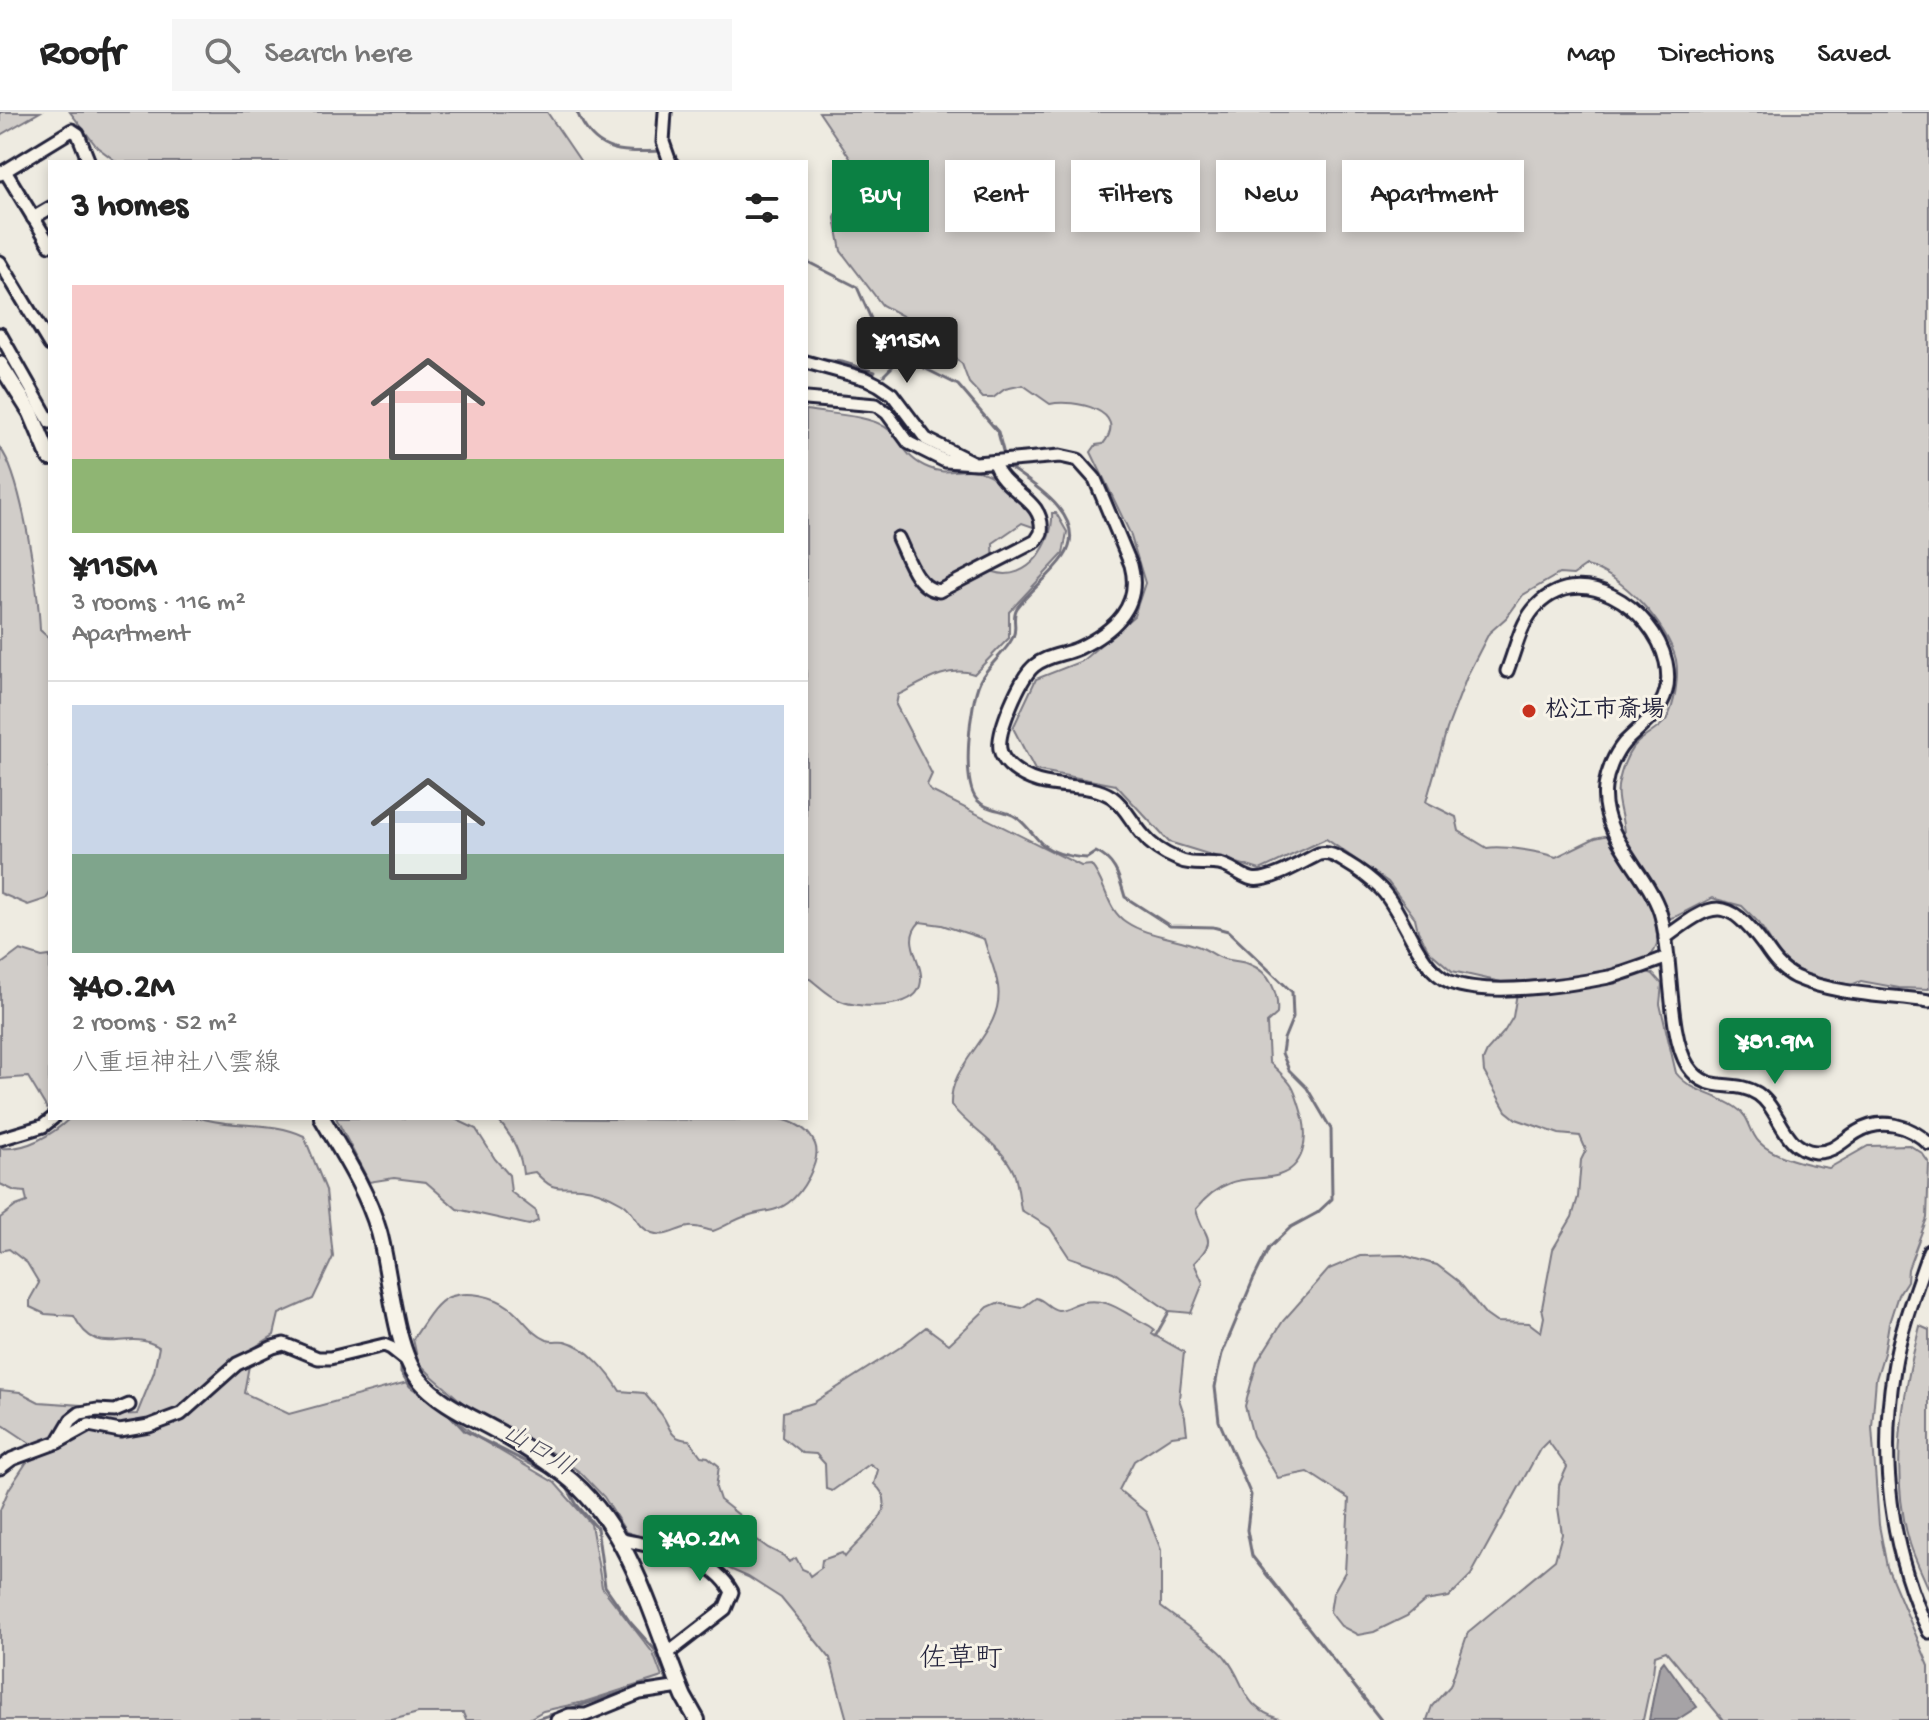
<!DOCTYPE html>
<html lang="en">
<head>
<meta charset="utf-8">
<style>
  :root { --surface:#fff; --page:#f6f6f6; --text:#222; --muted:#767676; --line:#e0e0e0; --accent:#0b8043 }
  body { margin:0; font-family:"Gochi Hand","Klee One",sans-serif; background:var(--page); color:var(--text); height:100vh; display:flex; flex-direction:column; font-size:30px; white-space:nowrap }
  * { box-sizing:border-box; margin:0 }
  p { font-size:26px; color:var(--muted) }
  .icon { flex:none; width:44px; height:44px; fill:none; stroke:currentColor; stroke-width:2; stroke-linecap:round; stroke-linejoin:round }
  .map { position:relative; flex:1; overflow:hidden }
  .drawer { position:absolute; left:48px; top:48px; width:760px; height:960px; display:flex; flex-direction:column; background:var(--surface); border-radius:0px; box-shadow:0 4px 12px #0003 }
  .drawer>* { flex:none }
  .guide { position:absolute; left:832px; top:48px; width:760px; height:72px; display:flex; gap:16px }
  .price { position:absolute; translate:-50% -68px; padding:0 18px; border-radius:8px; background:var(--accent); color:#fff; font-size:26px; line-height:52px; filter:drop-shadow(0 2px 4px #0008) }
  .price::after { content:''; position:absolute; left:50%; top:48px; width:24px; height:18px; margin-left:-12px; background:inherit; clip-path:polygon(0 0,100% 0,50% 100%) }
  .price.selected { background:#222; color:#fff }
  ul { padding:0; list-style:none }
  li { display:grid; align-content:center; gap:16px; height:424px; padding:0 24px }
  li+li { border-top:2px solid var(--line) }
  li span { display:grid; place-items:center; height:248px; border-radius:0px; color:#555 }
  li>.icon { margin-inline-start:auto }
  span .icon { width:144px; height:144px; fill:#fffc; stroke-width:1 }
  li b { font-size:34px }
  h2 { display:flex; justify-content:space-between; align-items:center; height:96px; padding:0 24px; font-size:34px }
  .chip { padding:0 28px; border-radius:0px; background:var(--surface); box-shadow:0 4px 12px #0003; font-size:28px; line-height:72px }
  .chip.selected { background:var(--accent); color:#fff }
  header { display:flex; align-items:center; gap:48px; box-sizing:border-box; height:112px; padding:0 40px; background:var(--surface); border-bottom:2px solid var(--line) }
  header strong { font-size:38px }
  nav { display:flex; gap:44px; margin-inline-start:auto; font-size:28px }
  .search { width:560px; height:72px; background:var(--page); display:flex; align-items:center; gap:20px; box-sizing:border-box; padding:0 28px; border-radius:0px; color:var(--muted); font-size:30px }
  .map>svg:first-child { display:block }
  .green { fill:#d1cdc9; stroke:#7a7882; stroke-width:2; fill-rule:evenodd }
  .water { fill:#a6a3a6; stroke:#716f7b; stroke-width:2 }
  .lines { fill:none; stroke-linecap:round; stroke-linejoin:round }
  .stream { stroke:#716f7b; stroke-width:3 }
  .minor-casing { stroke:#22223b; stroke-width:17 }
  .major-casing { stroke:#22223b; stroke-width:20 }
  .minor { stroke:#f7f3e8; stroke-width:11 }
  .major { stroke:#f7f3e8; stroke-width:14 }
  .poi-dot { fill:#c8321e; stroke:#f7f3e8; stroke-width:3 }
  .labels { text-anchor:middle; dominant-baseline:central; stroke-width:6; stroke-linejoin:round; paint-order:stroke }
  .poi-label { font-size:24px; font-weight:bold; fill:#22223b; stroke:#f7f3e8; text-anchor:start }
  .water-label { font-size:26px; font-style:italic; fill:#504f60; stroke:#f7f3e8 }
  .quarter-label { font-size:28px; fill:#22223b; stroke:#f7f3e8 }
</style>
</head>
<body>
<header>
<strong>Roofr</strong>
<div class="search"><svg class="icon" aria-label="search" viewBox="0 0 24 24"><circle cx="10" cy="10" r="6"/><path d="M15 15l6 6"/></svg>Search here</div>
<nav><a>Map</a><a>Directions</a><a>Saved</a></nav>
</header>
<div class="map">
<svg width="1929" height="1608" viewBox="0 0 1929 1608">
  <rect width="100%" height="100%" fill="#eeebe1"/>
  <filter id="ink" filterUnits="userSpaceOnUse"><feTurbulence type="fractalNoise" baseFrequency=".0125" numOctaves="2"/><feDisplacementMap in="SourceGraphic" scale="16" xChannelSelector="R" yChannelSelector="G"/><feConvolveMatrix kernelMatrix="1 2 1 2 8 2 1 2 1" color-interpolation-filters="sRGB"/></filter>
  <g filter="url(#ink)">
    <g class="green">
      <path d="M0,0H40L0,23Z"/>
      <path d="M70,0H547L581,50H117L97,35Z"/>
      <path d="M819,0H1929V877L1899,876L1861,869L1851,873L1809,864L1783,849L1759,811L1742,794L1712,786L1677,804L1655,811C1660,831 1658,840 1641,852L1642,858L1653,862L1662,872L1660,892L1676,961C1691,980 1715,982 1735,995C1751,1005 1748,1018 1759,1030C1773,1045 1809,1053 1829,1056L1868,1034L1909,1033L1922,1041L1929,1051L1927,1106L1908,1157L1907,1169L1898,1183L1889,1211L1884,1241L1876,1267L1872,1315L1879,1413L1887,1455L1929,1554V1608H1723L1666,1539L1655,1543L1653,1561L1643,1608H1427L1432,1594L1450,1574L1468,1520L1555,1448L1562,1422L1558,1396L1559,1373L1567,1355L1548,1329L1540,1337L1471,1463L1449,1485L1425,1489L1407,1504L1374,1520L1358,1523L1341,1514L1330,1500L1333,1481L1345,1460L1349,1387L1308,1360L1278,1366L1253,1324L1245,1294L1257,1250L1283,1209L1329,1157L1360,1144L1402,1143L1437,1153L1458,1169L1486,1203L1496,1210L1529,1211L1541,1220L1544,1205L1542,1196L1553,1137L1572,1105L1578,1085L1581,1048L1586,1038L1580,1024L1559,1022L1516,1007L1506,999L1484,960L1483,948L1487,939L1504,920L1513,905L1519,869L1501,870L1452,859L1429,839L1418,819L1415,806L1388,770L1326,727L1260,758L1169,730L1116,673L1035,658L1013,616L1036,567L1082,549L1134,504L1145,471L1130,421L1091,340L1096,333L1103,332C1131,298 1073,287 1050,292L1023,273L1005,277L993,286H983L969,271L962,252L912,209L882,193L841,139L835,106L850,57V46ZM1586,454C1621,461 1668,513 1676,548C1679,565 1675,593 1666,608C1659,617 1646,623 1637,631C1627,640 1622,656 1619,669C1614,688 1624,705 1624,723L1616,726L1609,723L1595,726L1556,745C1541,740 1502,733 1487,736L1459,719L1456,705L1426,690L1447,617L1468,562L1489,521L1507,505L1523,483L1559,462L1573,463Z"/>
      <path d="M806,298C828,302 867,303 885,315C905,328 901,345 929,356C944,363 957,357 972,358C996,360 1029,390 1039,410L1036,416L1022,411L993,431L994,460C1028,471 1054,431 1052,401H1056L1067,420L1063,442L1009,500V526L974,562C947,553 922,571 898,583L896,593L932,662L927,673L931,679L1081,754L1091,753C1106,770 1106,797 1126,810C1148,825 1178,825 1202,836C1210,839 1216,845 1224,847C1232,849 1241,849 1249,852C1270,860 1279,881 1277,902L1267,911L1269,950C1294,973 1294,974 1303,1006C1308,1028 1304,1055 1279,1063C1264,1068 1246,1065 1230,1071C1216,1076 1205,1086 1196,1097C1202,1126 1221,1124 1194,1151L1203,1171L1191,1201L1170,1199L1156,1224L1184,1240L1179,1287L1185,1305L1187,1322L1172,1324L1134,1349L1119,1378L1146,1400L1161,1438V1495C1177,1508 1214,1531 1225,1545C1249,1574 1238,1594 1282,1608H847L830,1546L781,1486L748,1465L689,1439L626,1420L604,1385L581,1361L559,1345L463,1291L432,1264L418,1250L413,1227C422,1215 434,1191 449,1185C468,1178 494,1184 509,1195C523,1205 530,1221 547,1228C553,1230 559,1228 565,1229C587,1234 609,1261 620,1279L644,1281C650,1288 656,1295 662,1303C671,1316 669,1327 689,1328L701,1344L708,1345L719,1354L716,1376L720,1388L744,1407L752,1424L768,1436L784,1444L789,1450L796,1446L802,1457L807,1459L810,1464L821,1456L822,1448L842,1441L845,1445C859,1426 905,1397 874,1372L878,1358L870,1352L832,1379L826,1377L825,1352L816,1342L802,1341L782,1325L783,1300L813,1291L899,1236L926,1215L949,1232L988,1195L997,1191L1022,1196L1036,1186C1045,1188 1049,1197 1058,1198C1066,1198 1074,1191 1083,1190C1107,1186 1118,1197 1137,1207C1143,1211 1148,1212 1154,1217L1152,1222L1155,1224L1169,1199L1113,1160L1069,1145L1050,1116L1021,1098C1019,1086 1018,1072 1014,1061C1001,1031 970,1018 951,993C949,948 1005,922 998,874C996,859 988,842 984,827L942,813L920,810C899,831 927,851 920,874C914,897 859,897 841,889C830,885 819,874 810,867H806Z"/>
      <path d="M0,336C22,363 39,481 40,518L50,527V781L46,787L28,793L0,781Z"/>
      <path d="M20,838L42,845L50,844L49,1000L28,965L0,967V853Z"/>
      <path d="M70,1006H201C234,1017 272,1008 304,1024L326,1078L333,1145L313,1187L279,1202L274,1223L252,1237L244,1281L289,1302L407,1270L480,1327L555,1371L591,1412L602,1475L653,1541L662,1565L584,1590L543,1599L527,1608H466L463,1601H418L392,1608H0V1398L9,1377L32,1342L30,1331L0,1311V1278L20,1280L39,1290L81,1293L87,1304L137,1302L154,1260L159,1235C125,1214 98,1251 74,1204L45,1202L30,1195V1187L39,1171L27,1151L9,1137L0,1139V1106L16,1094L27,1090L25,1080L15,1079L0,1072V1036C25,1039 52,1023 70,1006Z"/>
      <path d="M336,1006H453L476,1017L495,1047L509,1063L511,1080L536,1099L538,1109L529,1113L457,1097L426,1070L394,1066L369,1070Z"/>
      <path d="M496,1006L745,1008C768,1000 805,1008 815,1032C822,1049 801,1082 788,1091C777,1100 760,1099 747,1104C735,1107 725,1115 713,1119C705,1118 696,1113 689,1115C675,1117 667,1126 652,1121C637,1116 635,1099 622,1091C610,1084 593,1077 580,1076C555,1074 555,1081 535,1060L523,1062C521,1040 511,1022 496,1006Z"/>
      <path d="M1920,1214L1929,1218V1478C1923,1463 1915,1448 1910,1432C1889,1363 1902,1283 1920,1214Z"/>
    </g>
    <path class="water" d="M1664,1549L1697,1595L1677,1608H1649L1659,1555Z"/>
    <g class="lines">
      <g class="stream">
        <path d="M577,0C595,43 621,40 662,39"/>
        <path d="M670,39L680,50"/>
        <path d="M806,149L857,175L872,209L885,227L918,253L958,273L998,320L1007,354C1033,372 1090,406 1064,445C1051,464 1031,477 1017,496C1011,506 1018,515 1013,525C1006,541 988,552 980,569C970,590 961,670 977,688C987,699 1004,697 1016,705C1026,712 1033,723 1041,731C1053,742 1072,745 1087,746L1096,740C1116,749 1119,765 1125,785L1170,814L1213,815L1228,819L1292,880L1293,905L1284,927L1282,941L1289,958L1307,976L1331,1017L1332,1087L1317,1101L1291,1115L1269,1136L1253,1168L1222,1242L1218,1259L1215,1275L1219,1309L1251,1383L1247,1418L1252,1444L1381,1608"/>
        <path d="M816,247L842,250L875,260"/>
        <path d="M884,263L901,246"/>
        <path d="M401,1252V1260L410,1274L448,1301L465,1319L554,1364"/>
        <path d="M566,1374L577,1393L597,1416L605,1474L630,1510L655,1538L669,1574"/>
        <path d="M673,1581L688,1608"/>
        <path d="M534,1608L642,1574L668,1571"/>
      </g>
      <defs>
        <g id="minor">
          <path d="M665,0L663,30L670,50"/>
          <path d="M5,59L50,133"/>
          <path d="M0,62L72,18L78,22L89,50"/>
          <path d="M33,106L50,96"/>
          <path d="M0,150L50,233"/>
          <path d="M0,222L50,310"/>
          <path d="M806,250L867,267L879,273L892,282L926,327L972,350"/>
          <path d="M806,287L876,293L887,301L909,331L945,349L976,351L1060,344L1078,348L1095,367L1131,453C1142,494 1114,519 1079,536C1064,543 1047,543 1034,554C1020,566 997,619 1000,637C1001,643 1005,649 1009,653C1042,684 1083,666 1112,685C1125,694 1132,711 1143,723C1151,733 1165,742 1177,747C1191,754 1204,750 1219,752C1231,754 1240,764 1252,767C1269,771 1302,750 1319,742C1331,740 1337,745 1347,751C1359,758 1371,767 1381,777C1405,802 1417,856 1450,870C1489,885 1569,873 1609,865C1629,860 1649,852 1668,845"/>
          <path d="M898,426C907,444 916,477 939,479L1036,429L1041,421C1046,386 1002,380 994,350"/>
          <path d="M1507,559C1515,539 1520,514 1533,498C1578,444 1654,496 1666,550C1675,592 1648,607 1624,631C1614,643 1607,660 1605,675C1599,723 1646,758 1660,800C1673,841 1667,922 1688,954C1708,984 1733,966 1758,982C1781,998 1782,1036 1815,1040C1834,1041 1843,1028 1857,1020C1881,1005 1910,1013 1929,1032"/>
          <path d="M1665,826C1713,790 1726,782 1765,835C1773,847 1781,858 1795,865C1835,883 1886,883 1929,889"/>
          <path d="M0,1027L43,1014L53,1006"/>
          <path d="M1929,1139C1916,1177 1900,1217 1894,1257C1879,1346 1890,1438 1929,1520"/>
          <path d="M58,1330L89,1313L120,1319L149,1314L181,1302L237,1252L273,1235L284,1232L318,1246H330L384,1233L391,1236L410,1251"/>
          <path d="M0,1356L12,1347L58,1330L71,1308L80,1301L97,1298L115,1299L129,1293"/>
          <path d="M619,1427C656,1436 712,1442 732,1480L725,1497L667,1542"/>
          <path d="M557,1608L569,1603H586L640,1581L680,1575"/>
        </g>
        <g id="major">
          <path d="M0,252L31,301L50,346"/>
          <path d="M322,1006C343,1042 367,1079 379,1120C390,1159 394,1235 418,1266C440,1293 475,1306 504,1323C521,1333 539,1344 555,1356C630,1407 651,1506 684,1585L697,1608"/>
        </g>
      </defs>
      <use href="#minor" class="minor-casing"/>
      <use href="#major" class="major-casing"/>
      <use href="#minor" class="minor"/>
      <use href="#major" class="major"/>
    </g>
  </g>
  <circle class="poi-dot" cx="1529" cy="599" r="8"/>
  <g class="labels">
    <g class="poi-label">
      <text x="1545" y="599">松江市斎場</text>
    </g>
    <g class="water-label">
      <text transform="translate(537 1340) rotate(31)">山口川</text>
    </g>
    <g class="quarter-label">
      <text x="961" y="1548">佐草町</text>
    </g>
  </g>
</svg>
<b class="price selected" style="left:907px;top:273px">¥115M</b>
<b class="price" style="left:1775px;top:974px">¥81.9M</b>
<b class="price" style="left:700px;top:1471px">¥40.2M</b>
<div class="guide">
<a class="chip selected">Buy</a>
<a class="chip">Rent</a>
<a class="chip">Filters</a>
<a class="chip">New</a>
<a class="chip">Apartment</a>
</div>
<section class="drawer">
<h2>3 homes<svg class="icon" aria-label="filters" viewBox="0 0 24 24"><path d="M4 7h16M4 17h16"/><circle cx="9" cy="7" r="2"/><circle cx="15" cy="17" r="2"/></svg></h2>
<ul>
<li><span style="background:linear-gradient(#f6c9c9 70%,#8fb573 0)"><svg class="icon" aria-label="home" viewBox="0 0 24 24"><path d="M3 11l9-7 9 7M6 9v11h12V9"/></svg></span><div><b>¥115M</b><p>3 rooms · 116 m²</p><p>Apartment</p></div></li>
<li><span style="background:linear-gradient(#c9d6e8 60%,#7fa58c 0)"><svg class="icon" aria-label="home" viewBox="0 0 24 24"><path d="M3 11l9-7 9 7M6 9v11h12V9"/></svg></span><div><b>¥40.2M</b><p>2 rooms · 52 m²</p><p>八重垣神社八雲線</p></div></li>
</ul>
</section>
</div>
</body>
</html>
